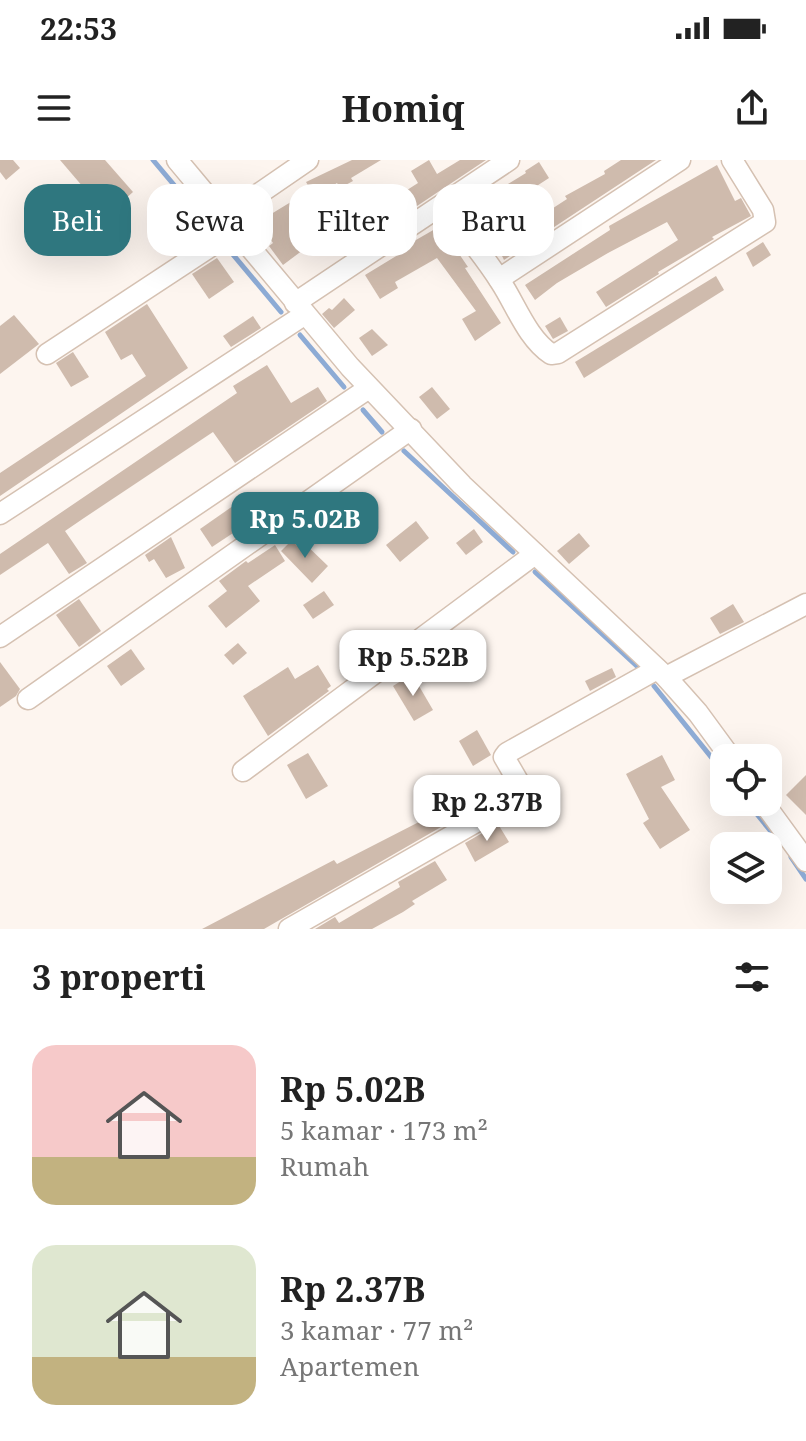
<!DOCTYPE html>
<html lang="id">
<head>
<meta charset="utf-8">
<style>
  :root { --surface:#fff; --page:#f2f2f2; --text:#222; --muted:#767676; --accent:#2f777f }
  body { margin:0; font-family:"Noto Serif",serif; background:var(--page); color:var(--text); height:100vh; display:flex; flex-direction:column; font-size:30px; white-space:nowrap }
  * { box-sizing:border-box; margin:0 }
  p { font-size:26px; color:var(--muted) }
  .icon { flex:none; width:44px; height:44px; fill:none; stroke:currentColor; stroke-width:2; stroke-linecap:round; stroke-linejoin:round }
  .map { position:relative; height:769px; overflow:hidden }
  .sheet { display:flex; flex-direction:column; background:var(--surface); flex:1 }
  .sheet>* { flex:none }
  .guide { position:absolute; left:24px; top:24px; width:758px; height:72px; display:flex; gap:16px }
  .buttons { position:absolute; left:710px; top:584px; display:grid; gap:16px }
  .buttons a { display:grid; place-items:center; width:72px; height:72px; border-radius:16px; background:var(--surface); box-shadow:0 8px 32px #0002; font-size:40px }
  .price { position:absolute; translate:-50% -68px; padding:0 18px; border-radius:16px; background:#fff; color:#222; font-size:26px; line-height:52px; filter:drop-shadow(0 2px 4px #0008) }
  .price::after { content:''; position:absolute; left:50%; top:48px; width:24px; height:18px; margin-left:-12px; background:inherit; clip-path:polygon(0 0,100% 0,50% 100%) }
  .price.selected { background:var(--accent); color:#fff }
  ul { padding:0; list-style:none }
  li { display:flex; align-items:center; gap:24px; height:200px; padding:0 32px }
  li span { display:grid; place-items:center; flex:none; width:224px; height:160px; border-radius:24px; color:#555 }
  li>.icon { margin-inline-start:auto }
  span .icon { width:96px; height:96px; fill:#fffc; stroke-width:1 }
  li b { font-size:34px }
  h2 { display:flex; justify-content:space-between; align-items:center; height:96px; padding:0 32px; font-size:34px }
  .tag { padding:0 28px; border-radius:24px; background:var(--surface); box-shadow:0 8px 32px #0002; font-size:28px; line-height:72px }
  .tag.selected { background:var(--accent); color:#fff }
  .status { display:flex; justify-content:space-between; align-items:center; height:56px; padding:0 40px; background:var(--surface); direction:ltr }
  .status svg { height:22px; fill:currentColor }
  header { display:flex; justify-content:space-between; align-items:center; height:104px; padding:0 32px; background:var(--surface); font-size:36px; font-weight:700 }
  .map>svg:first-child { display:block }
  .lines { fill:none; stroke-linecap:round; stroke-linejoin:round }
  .stream { stroke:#8dabd5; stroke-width:5 }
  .building { fill:#cfbbad }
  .minor-casing { stroke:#d5c1b2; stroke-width:23 }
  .minor { stroke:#fff; stroke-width:20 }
</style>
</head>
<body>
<div class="status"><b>22:53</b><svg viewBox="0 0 49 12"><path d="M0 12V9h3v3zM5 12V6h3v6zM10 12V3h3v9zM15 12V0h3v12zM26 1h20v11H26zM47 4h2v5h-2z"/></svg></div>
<header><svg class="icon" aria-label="menu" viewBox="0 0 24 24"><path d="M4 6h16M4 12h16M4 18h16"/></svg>Homiq<svg class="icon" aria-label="share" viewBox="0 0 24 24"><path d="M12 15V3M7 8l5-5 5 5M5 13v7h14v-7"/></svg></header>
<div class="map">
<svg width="806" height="769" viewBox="0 0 806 769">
  <rect width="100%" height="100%" fill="#fdf5ef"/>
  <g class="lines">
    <g class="stream">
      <path d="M153,0L211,69"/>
      <path d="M230,91L281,152"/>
      <path d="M300,175L344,227"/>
      <path d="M363,250L382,272"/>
      <path d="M404,291L513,392"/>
      <path d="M535,412L640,509"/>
      <path d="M654,526L724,613"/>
      <path d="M747,642L782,685"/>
      <path d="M791,697L806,719"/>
    </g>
  </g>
  <g class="building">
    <path d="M0,0H13L20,8L6,20L0,12Z"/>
    <path d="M60,0H105L133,32L107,55Z"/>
    <path d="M352,0H381L351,18L353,21L340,28L337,23L315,37L306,22Z"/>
    <path d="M429,0L437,14L460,0H486L348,92L337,75L363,60L360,56L372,49L393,39L418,23L411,11Z"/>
    <path d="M621,0H656L504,100L486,63L478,68L464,51L526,13L525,11L539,2L549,18L529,31L532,35L505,57L511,66L541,50L544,54L567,39L565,36L605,14L604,11Z"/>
    <path d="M717,5L735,41L741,38L751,56L712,77L714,79L658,112L659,114L606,147L596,132L678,80L667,62L608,93L557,123L535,140L525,125L610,70L609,66Z"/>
    <path d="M304,34L312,45L293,58L311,84L283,105L269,86L273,83L258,62Z"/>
    <path d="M442,65L457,83L453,85L468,107L465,108L501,163L475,181L462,159L476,151L437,98L395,122L398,128L380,139L365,115L411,87L409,84Z"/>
    <path d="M763,82L771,95L753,107L746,93Z"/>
    <path d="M217,98L234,122L209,139L192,114Z"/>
    <path d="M716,116L724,130L584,218L575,202Z"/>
    <path d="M344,138L355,150L334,168L322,154L329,148L332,150Z"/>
    <path d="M147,144L188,208L0,336V313L146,216L132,194L121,200L105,172Z"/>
    <path d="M14,155L39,184L0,214V166Z"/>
    <path d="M253,156L261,168L231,187L223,176Z"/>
    <path d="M560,157L568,171L553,179L545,166Z"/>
    <path d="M372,169L388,185L372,196L359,178Z"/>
    <path d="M73,192L89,217L71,227L56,203Z"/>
    <path d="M267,205L291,243L318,227L327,241L235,303L213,272L84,358L65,371L87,403L69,414L48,383L0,415V394L237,233L233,226Z"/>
    <path d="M432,227L450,249L437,259L419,237Z"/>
    <path d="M253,332L266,351L212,387L200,369Z"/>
    <path d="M416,361L429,378L400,402L386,385Z"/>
    <path d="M474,369L483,382L466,395L456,383Z"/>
    <path d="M579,373L590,386L569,404L557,391Z"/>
    <path d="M171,377L185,408L166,418L154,399L149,402L145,395Z"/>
    <path d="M292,380L297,386L302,381L328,406L312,423L281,391Z"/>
    <path d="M275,385L285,401L248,426L260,441L226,468L208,446L227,431L219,421L246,401L248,403Z"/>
    <path d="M324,431L334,445L313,459L303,445Z"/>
    <path d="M79,439L101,471L79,487L56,455Z"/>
    <path d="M733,444L744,462L720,474L710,458Z"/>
    <path d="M238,483L247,493L233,505L224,495Z"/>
    <path d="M131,489L145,509L121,526L107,506Z"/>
    <path d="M0,502L20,529L16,536L0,547Z"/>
    <path d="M318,505L331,526L327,529L329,531L268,576L243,536L288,507L295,519Z"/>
    <path d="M612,508L616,517L590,531L585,521Z"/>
    <path d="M412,514L433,550L414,561L393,526Z"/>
    <path d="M477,570L491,595L473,606L459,581Z"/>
    <path d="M308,593L328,626L306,639L287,605Z"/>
    <path d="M662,595L675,620L661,627L690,670L660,689L643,663L649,659L626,614Z"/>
    <path d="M806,615V655L786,635Z"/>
    <path d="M495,623L500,633L264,769H202L334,700L337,704Z"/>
    <path d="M498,664L509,682L475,702L465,683Z"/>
    <path d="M435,701L447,720L412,741L415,744L403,752L372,769H315L335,757L339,763L400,727L398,722Z"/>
  </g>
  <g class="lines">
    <defs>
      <g id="minor">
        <path d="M177,0L350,207L462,325L666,517L698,553L731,598"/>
        <path d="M443,45C462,70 483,94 500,121C516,145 527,178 551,194L558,193L765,62L763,50L732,0"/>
        <path d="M225,57L308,0"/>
        <path d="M499,119L680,0"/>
        <path d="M295,143L509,0"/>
        <path d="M47,194L234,71"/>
        <path d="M0,354L304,155"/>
        <path d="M0,477L369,228"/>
        <path d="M666,517L806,444"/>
        <path d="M28,539L411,269"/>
        <path d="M243,611L535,394"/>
        <path d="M763,642L806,701"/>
        <path d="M289,769L518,638L522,628L504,597L507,593L657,509"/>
      </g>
    </defs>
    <use href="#minor" class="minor-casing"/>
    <use href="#minor" class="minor"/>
  </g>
</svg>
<div class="buttons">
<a><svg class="icon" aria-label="locate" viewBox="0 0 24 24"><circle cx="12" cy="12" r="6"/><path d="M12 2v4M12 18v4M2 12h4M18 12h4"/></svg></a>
<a><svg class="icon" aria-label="layers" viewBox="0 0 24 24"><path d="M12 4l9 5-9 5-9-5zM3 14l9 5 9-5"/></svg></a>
</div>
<b class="price selected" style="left:305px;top:400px">Rp 5.02B</b>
<b class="price" style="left:413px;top:538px">Rp 5.52B</b>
<b class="price" style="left:487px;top:683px">Rp 2.37B</b>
<div class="guide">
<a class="tag selected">Beli</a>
<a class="tag">Sewa</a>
<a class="tag">Filter</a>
<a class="tag">Baru</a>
</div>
</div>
<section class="sheet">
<h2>3 properti<svg class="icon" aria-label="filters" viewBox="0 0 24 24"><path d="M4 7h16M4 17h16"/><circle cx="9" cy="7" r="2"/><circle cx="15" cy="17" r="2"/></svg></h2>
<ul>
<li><span style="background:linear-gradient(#f6c9c9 70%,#c2b280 0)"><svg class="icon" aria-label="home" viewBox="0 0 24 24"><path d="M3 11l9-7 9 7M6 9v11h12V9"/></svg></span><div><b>Rp 5.02B</b><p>5 kamar · 173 m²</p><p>Rumah</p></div></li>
<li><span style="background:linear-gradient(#dfe7d0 70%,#c2b280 0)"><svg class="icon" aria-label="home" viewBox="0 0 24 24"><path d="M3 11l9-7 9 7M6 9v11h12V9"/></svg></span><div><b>Rp 2.37B</b><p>3 kamar · 77 m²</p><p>Apartemen</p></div></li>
</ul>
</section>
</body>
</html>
